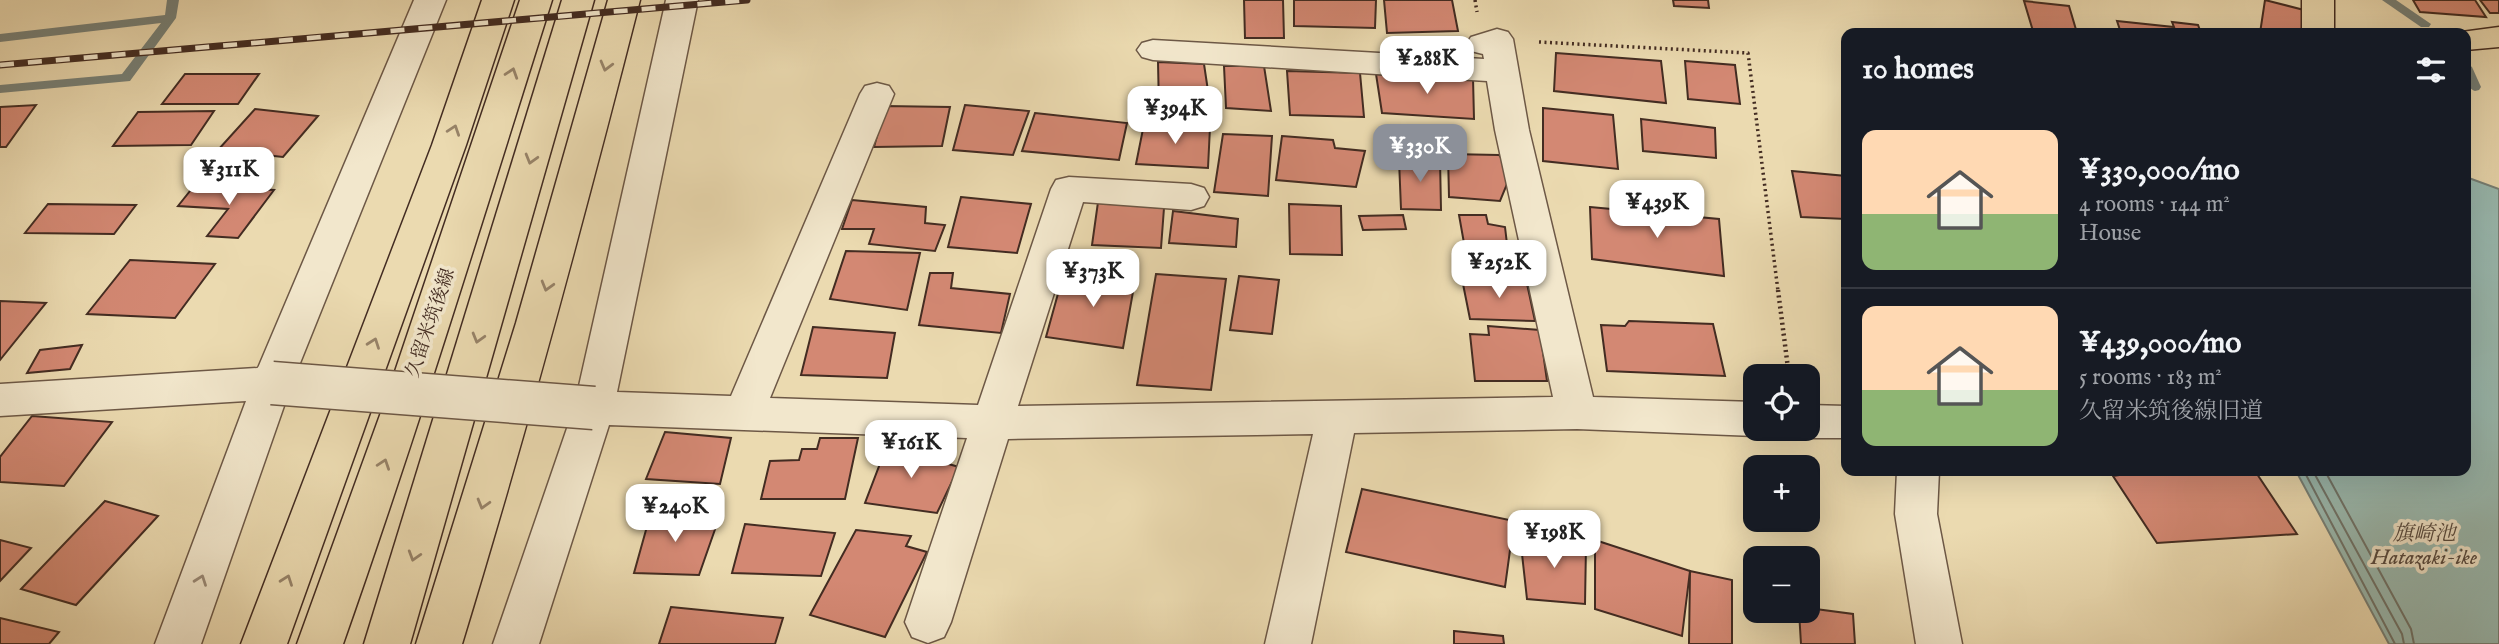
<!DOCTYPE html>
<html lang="en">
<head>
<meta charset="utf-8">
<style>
  :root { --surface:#171b24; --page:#242831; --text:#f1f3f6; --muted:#9ea1a6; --line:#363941; --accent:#8c9099 }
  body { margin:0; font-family:"IM FELL English","Noto Serif JP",serif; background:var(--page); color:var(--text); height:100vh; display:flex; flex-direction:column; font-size:26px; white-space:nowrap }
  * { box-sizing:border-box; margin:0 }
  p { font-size:23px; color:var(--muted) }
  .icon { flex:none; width:38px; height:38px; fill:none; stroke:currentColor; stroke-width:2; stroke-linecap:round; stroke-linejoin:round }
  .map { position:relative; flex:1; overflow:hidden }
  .sheet { position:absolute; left:1841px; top:28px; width:630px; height:448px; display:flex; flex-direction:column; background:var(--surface); border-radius:14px; box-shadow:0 7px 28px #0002 }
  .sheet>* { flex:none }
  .controls { position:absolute; left:1743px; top:364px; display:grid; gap:14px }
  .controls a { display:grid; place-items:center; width:77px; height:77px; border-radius:14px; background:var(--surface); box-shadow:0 7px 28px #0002; font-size:35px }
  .price { position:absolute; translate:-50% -60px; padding:0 16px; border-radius:14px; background:#fff; color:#222; font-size:23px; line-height:46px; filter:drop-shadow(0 2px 4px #0008) }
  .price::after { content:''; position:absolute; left:50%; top:42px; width:21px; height:16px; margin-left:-10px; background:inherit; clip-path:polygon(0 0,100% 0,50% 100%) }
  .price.selected { background:var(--accent); color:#fff }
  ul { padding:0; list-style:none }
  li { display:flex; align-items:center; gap:21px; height:175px; padding:0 21px }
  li+li { border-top:2px solid var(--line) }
  li span { display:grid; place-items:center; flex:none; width:196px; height:140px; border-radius:14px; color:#555 }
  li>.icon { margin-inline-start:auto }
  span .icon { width:84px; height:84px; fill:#fffc; stroke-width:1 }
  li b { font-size:30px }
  h2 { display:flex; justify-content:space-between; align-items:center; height:84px; padding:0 21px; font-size:30px }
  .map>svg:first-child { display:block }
  .water { fill:#99bab1; stroke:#778178; stroke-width:2 }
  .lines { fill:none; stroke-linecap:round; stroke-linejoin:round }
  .shore { stroke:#6e736a; stroke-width:2 }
  .stream { fill:#778178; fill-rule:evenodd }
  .building { fill:#d38873; stroke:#432c22; stroke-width:2 }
  .minor-casing { stroke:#6d5846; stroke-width:3 }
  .major-casing { stroke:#432c22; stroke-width:3 }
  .path-far1 { stroke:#432c22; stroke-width:3.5; stroke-dasharray:2 3.5; stroke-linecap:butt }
  .path { stroke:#432c22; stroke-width:4.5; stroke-dasharray:2 3.5; stroke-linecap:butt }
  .minor { fill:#f2e7cc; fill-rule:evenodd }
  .major { fill:#ebdab0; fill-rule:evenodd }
  .rail-casing { stroke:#432c22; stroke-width:7 }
  .rail { stroke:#f2e7cc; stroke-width:4.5; stroke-dasharray:14; stroke-linecap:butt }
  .minor-bridge-casing { stroke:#6d5846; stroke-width:45; stroke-linecap:butt }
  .minor-bridge { stroke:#f2e7cc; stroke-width:42 }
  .oneway { stroke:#978369 }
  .oneway2 { stroke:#9a8a77 }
  .labels { text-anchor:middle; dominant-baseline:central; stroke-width:7; stroke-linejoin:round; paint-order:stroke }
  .street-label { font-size:19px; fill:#432c22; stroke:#f2e7cc }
  .water-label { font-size:21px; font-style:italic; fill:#54483f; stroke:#f2e7cc }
</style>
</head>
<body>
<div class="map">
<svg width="2499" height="644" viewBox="0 0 2499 644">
  <rect width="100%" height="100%" fill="#ebdab0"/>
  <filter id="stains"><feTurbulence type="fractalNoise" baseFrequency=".00286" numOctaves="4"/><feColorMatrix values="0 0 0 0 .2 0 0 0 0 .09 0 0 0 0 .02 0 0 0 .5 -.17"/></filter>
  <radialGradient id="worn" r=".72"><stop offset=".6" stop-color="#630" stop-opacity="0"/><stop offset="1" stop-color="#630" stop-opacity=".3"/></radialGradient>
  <path class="water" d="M2466,177L2499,189V644H2389L2296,471H2466Z"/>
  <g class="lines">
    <g class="shore">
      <path d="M2304,471L2395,644"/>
      <path d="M2313,471L2402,634L2404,644"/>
      <path d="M2325,471L2411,629L2414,644"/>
    </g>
    <g class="stream">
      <path d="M167,0H179L176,18L130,81L0,93V85L122,74L161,23L0,42V34L165,15Z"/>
      <path d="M2382,0H2396L2431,24L2429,27H2421Z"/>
      <path d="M2466,63L2472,67L2481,87L2479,90L2475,91C2464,87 2465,73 2466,63Z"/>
    </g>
  </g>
  <g class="building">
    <path d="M1244,0H1283L1284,38H1245Z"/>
    <path d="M1294,0H1376L1375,28L1294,26Z"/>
    <path d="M1384,0H1452L1458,31L1387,33Z"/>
    <path d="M1673,0H1708L1709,8L1674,6Z"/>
    <path d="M2265,0L2308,11L2305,33H2260Z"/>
    <path d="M2413,0H2475L2486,17L2420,12Z"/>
    <path d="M2480,0H2499V13H2490Z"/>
    <path d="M2024,1L2069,6L2077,33L2033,31Z"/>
    <path d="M2117,21L2174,27L2172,22L2198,25L2201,33H2121Z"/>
    <path d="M1556,53L1661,61L1666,103L1554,91Z"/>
    <path d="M1685,61L1735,65L1740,104L1688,99Z"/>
    <path d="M1158,62L1204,64L1211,111L1159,109Z"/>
    <path d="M1224,66H1264L1271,111L1226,108Z"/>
    <path d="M1287,71L1360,73L1364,117L1290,115Z"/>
    <path d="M185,74H259L238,104H162Z"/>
    <path d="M1376,74L1473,78L1474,119L1382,113Z"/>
    <path d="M36,105L6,147H0V107Z"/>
    <path d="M965,105L1029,111L1013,155L953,150Z"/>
    <path d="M885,106L950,107L942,146L874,147Z"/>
    <path d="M1543,108L1613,115L1618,169L1543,161Z"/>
    <path d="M255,109L318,116L283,157L218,150Z"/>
    <path d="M214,111L191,145L113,146L138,112Z"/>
    <path d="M1035,113L1127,123L1119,160L1022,151Z"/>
    <path d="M1641,119L1715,128L1716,158L1643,151Z"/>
    <path d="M1144,124L1210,127L1208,168L1136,164Z"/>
    <path d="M1223,134L1272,136L1268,196L1214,192Z"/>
    <path d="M1282,136L1333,140L1335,148L1365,151L1356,187L1276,180Z"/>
    <path d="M1448,154L1499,155L1512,172L1500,201L1449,197Z"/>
    <path d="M1440,159L1441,210L1401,209L1399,160Z"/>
    <path d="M1792,171L1846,176V219L1801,217Z"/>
    <path d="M194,186L274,190L238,238L207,236L228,209L178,206Z"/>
    <path d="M961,197L1031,204L1017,253L948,247Z"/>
    <path d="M852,200L926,207L925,223L945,225L935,251L869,244L874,229H842Z"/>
    <path d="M1098,202L1164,208L1161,248L1092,245Z"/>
    <path d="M48,204L136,205L114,234L25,233Z"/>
    <path d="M1289,204L1341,206L1342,255L1290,254Z"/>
    <path d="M1590,207L1719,219L1724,276L1592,259Z"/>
    <path d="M1173,211L1238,219L1236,247L1169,243Z"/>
    <path d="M1403,215L1406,229L1363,230L1359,216Z"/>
    <path d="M1459,215H1486L1488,224L1505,227L1509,261L1467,260Z"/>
    <path d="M846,251L920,253L907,310L830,299Z"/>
    <path d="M130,260L215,264L175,318L87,314Z"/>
    <path d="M1064,272L1136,275L1123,348L1046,337Z"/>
    <path d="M930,273H953L951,288L1010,294L1001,333L919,325Z"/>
    <path d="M1156,274L1226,279L1211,390L1137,385Z"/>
    <path d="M1239,276L1279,280L1272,334L1230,330Z"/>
    <path d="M1462,279H1526L1535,321L1470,319Z"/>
    <path d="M0,301L46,303L0,360Z"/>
    <path d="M1629,321L1713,324L1725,376L1607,371L1601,325L1625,326Z"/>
    <path d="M1488,326L1540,330L1547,381H1475L1470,334L1489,335Z"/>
    <path d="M813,327L895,333L887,378L801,375Z"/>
    <path d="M82,345L70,369L27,373L40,350Z"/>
    <path d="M32,416L112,422L64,486L0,482V457Z"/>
    <path d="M665,432L731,438L720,484L646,479Z"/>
    <path d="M820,438H858L845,499H761L770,461L799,460L802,449H817Z"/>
    <path d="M933,446L934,460L959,467L937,513L865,503L886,448Z"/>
    <path d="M2145,471H2255L2297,534L2157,543L2113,476Z"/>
    <path d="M1362,489L1514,521L1505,587L1346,552Z"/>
    <path d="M105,501L158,516L76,605L21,589Z"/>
    <path d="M651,512L719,518L699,575L634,573Z"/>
    <path d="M745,524L835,533L821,576L732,573Z"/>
    <path d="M856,530L911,536L906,546L927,552L885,637L810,615Z"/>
    <path d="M1520,536L1586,545L1585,604L1527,599Z"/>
    <path d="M0,540L31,548L0,581Z"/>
    <path d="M1595,540L1690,571L1682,636L1595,609Z"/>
    <path d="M1690,571L1732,580V644H1689Z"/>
    <path d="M671,607L783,618L775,644H659Z"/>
    <path d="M1808,608L1853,614L1855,644H1801L1799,611H1808Z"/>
    <path d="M0,618L59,632L49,644H0Z"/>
    <path d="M1454,631L1503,636L1504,644H1454Z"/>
  </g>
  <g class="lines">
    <defs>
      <g id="minor">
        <path d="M414,0H446L292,383L201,644H155L246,401L0,416V384L258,368Z"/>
        <path d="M666,0H698L617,392L731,396L860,94L865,86L877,83L889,86L894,94L770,398L978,405L1051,189L1056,180L1069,177L1191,184L1204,188L1209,197L1204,206L1191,210L1083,202L1018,406L1553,397L1495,130L1487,81L1153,60L1142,57L1137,50L1142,43L1153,40L1484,59L1483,54L1471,51L1466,44L1471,37L1497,29L1508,32L1513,39L1529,130L1593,397L1755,402V429H1770L1755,436L1577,429L1354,433L1311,644H1265L1313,434L1008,439L951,622L944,637L928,643L912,637L905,622L967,438L609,425L539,644H493L574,408Z"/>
        <path d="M1808,405L1846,406V438H1808L1794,433L1792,429H1808Z"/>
        <path d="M1897,471H1939L1937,514L1962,644H1916L1895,514Z"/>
      </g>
      <g id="major">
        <path d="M482,0H514L466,145L287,644H241L432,145Z"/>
        <path d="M520,0H552C484,215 418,431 343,644H297L384,404Z"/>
        <path d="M562,0H594L410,644H364Z"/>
        <path d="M608,0H640C585,216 527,431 462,644H416L516,323Z"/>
        <rect x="2302" y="0" width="32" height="33"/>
        <path d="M2499,27V47L2466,50V33H2454Z"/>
      </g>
    </defs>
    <use href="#minor" class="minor-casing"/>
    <use href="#major" class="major-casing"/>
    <g class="path-far1">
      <path d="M1475,0L1477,12"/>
      <path d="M1539,42L1748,53L1778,291"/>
    </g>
    <path class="path" d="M1778,290L1789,376"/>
    <use href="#minor" class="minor"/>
    <use href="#major" class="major"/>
    <defs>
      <path id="rail" d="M0,65L747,0"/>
    </defs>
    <use href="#rail" class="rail-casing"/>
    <use href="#rail" class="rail"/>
    <defs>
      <path id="minor-bridge" d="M272,383L594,408"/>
    </defs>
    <use href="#minor-bridge" class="minor-bridge-casing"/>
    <use href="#minor-bridge" class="minor-bridge"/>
  </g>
  <defs><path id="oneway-chevron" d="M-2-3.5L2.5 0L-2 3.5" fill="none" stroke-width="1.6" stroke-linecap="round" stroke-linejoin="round" transform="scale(1.75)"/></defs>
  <g class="oneway">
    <use href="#oneway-chevron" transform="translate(606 66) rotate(105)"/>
    <use href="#oneway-chevron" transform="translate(512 73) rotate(-72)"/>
    <use href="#oneway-chevron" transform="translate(454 130) rotate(-71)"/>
    <use href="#oneway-chevron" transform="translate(531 159) rotate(106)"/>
    <use href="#oneway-chevron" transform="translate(547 286) rotate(106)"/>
    <use href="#oneway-chevron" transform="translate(478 338) rotate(106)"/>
    <use href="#oneway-chevron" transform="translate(374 343) rotate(-70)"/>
    <use href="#oneway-chevron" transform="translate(384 464) rotate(-71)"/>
    <use href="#oneway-chevron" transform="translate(483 504) rotate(106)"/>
    <use href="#oneway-chevron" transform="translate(414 556) rotate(107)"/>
    <use href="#oneway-chevron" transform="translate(287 580) rotate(-70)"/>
  </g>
  <use class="oneway2" href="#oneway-chevron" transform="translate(201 580) rotate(-70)"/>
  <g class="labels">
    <g class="street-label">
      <text transform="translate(431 323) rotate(-71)">久留米筑後線</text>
    </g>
    <g class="water-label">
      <text x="2424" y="534">旗崎池<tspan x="2424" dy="24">Hatazaki-ike</tspan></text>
    </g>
  </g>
  <rect width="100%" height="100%" filter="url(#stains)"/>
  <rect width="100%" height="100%" fill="url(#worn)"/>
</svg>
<div class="controls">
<a><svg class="icon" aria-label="locate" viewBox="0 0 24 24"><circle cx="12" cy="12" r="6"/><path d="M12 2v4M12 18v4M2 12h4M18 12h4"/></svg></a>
<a>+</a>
<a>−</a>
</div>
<b class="price" style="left:1427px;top:96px">¥288K</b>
<b class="price" style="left:1175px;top:146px">¥394K</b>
<b class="price selected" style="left:1420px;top:184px">¥330K</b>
<b class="price" style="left:229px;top:207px">¥311K</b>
<b class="price" style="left:1657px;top:240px">¥439K</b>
<b class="price" style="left:1499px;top:300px">¥252K</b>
<b class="price" style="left:1093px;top:309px">¥373K</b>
<b class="price" style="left:911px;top:480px">¥161K</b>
<b class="price" style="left:675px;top:544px">¥240K</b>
<b class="price" style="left:1554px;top:570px">¥198K</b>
<section class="sheet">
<h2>10 homes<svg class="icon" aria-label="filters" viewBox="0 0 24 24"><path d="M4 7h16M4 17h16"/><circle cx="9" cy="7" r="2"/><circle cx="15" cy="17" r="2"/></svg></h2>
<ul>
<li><span style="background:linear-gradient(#ffd9b3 60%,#8fb573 0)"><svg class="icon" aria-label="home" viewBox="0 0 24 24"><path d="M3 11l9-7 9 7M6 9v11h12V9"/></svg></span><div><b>¥330,000/mo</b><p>4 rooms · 144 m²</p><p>House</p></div></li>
<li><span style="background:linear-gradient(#ffd9b3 60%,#8fb573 0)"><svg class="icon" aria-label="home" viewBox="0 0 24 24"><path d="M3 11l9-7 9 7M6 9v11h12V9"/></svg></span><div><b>¥439,000/mo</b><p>5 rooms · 183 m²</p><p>久留米筑後線旧道</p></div></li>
</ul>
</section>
</div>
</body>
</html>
